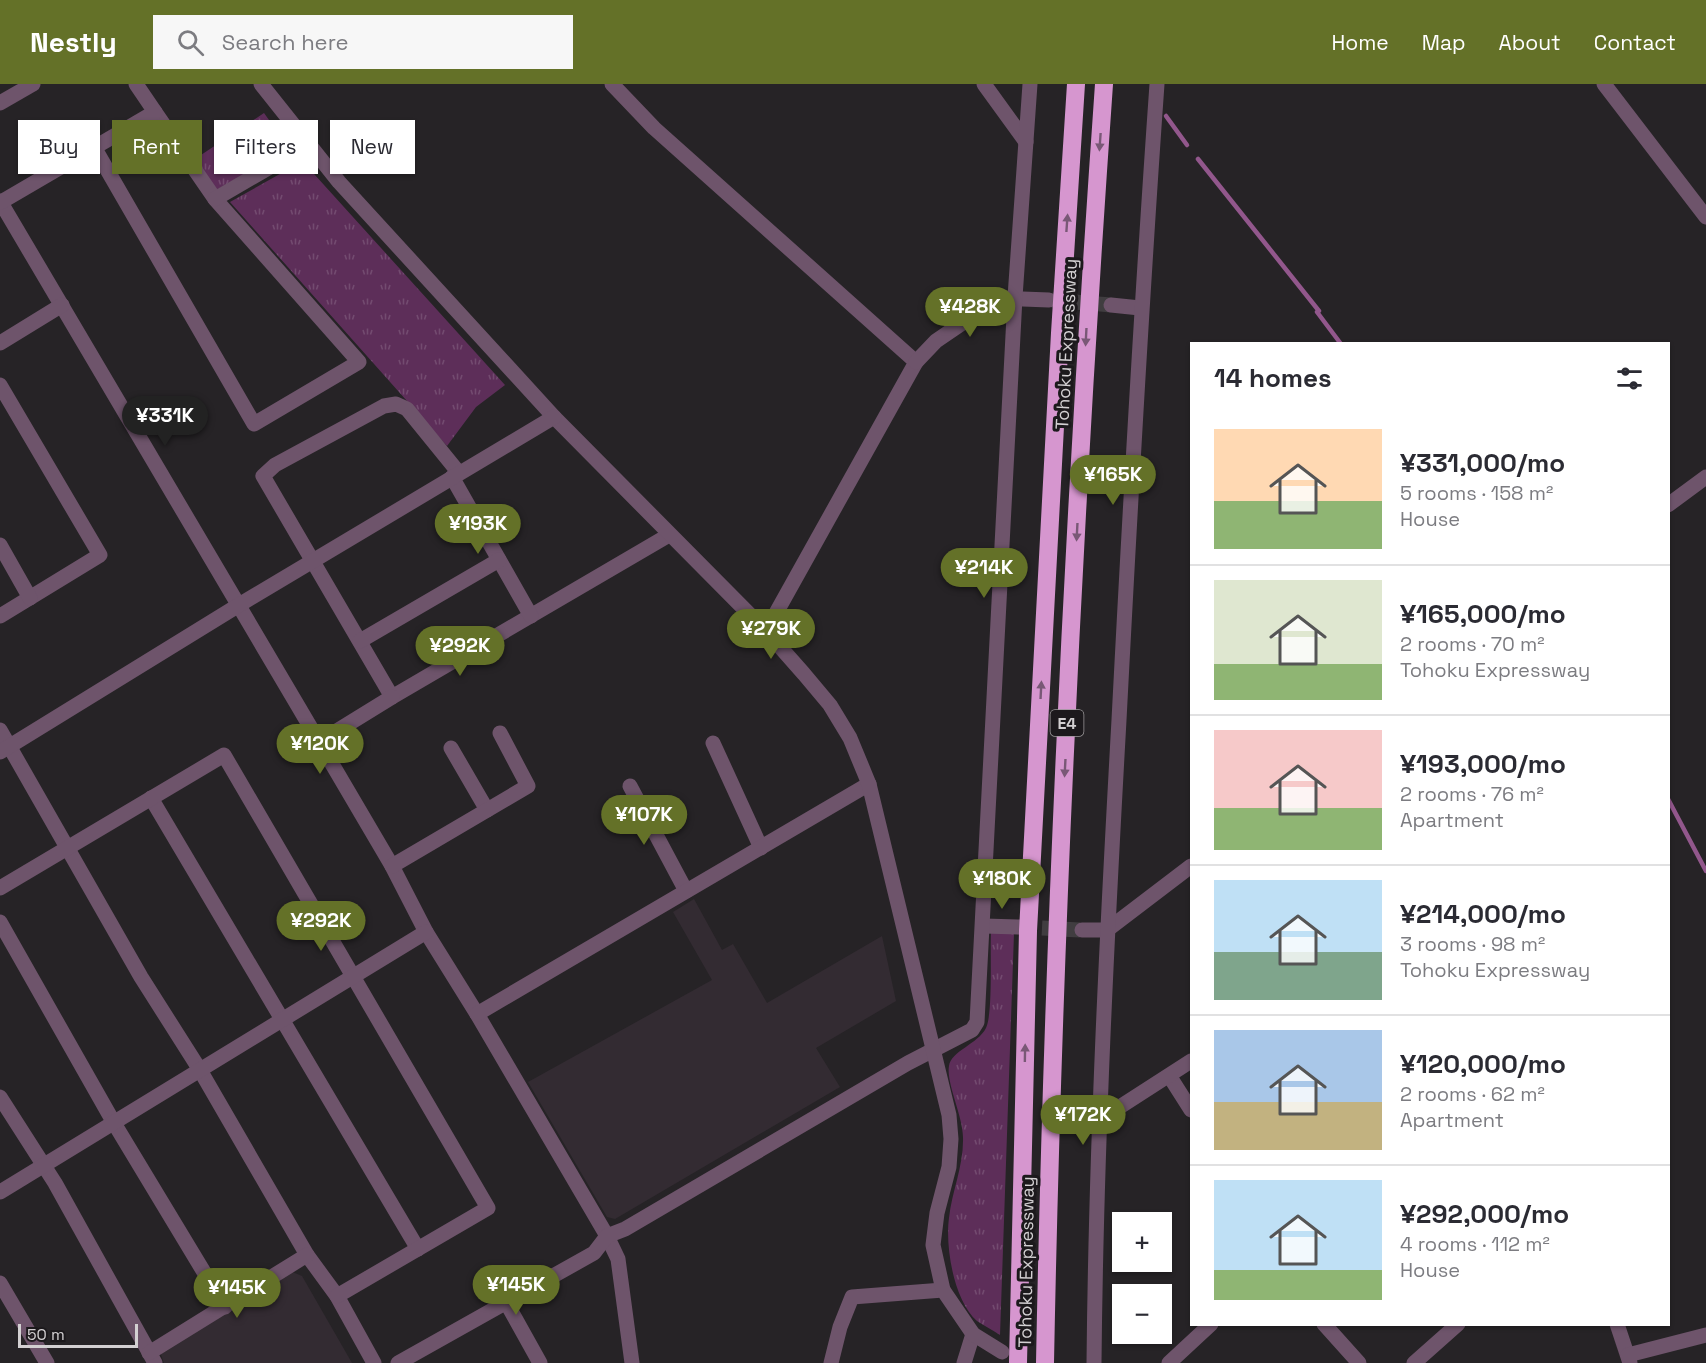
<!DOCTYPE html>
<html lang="en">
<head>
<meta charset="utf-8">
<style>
  :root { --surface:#fff; --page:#f7f7f7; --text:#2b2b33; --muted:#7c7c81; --line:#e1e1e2; --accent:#647128 }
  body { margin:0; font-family:"Space Grotesk",sans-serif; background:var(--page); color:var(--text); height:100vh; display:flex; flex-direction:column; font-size:22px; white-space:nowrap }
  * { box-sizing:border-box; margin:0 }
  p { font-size:20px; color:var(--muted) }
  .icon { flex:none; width:33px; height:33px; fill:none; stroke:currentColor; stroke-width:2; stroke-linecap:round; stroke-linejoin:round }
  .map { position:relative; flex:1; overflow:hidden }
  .side { position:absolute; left:1190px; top:258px; width:480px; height:984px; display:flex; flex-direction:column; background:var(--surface); border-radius:0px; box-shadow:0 2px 4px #0004 }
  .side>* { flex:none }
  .hud { position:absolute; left:18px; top:36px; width:570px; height:54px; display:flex; gap:12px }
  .buttons { position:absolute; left:1112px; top:1128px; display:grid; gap:12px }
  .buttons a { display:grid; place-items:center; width:60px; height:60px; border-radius:0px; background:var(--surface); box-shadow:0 2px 4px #0004; font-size:30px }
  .scale { position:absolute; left:18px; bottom:15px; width:120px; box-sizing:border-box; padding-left:6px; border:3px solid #d3d0d2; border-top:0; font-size:16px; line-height:21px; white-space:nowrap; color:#d3d0d2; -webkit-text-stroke:4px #1c191c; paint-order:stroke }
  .price { position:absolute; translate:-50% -51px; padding:0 14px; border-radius:21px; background:var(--accent); color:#fff; font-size:20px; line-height:39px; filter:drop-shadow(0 2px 3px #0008) }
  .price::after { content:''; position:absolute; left:50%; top:36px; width:18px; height:14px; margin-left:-9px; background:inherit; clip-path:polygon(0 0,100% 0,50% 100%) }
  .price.on { background:#222; color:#fff }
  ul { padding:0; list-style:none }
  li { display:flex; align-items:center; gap:18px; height:150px; padding:0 24px }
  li+li { border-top:2px solid var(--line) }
  li span { display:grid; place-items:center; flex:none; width:168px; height:120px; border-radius:0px; color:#555 }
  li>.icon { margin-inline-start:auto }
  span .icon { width:72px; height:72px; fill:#fffc; stroke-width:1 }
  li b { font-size:26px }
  h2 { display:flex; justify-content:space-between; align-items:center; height:72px; padding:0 24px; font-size:26px }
  .chip { padding:0 21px; border-radius:0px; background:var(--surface); box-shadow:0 2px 4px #0004; font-size:21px; line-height:54px }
  .chip.on { background:var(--accent); color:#fff }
  header { display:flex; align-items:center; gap:36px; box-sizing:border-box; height:84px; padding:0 30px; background:var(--accent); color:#fff }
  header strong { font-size:28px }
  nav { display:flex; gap:33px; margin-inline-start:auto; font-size:21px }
  .search { width:420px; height:54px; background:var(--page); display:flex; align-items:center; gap:15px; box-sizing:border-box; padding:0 21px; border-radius:0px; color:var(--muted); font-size:22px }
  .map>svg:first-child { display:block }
  .built { fill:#332b32 }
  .grass { fill:url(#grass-tufts) }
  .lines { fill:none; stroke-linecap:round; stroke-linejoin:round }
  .stream { stroke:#92578c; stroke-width:4.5 }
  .minor-tunnel { stroke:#403d40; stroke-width:15; stroke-dasharray:15 8; stroke-linecap:butt }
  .minor { stroke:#6e546b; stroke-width:15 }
  .tertiary { stroke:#6e546b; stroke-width:15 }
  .motorway { stroke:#d696cf; stroke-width:18 }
  .oneway { fill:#795876 }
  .labels { text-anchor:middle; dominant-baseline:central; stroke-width:6; stroke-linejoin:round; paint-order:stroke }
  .shield { fill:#1c191c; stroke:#9c999b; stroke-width:1.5 }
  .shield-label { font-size:16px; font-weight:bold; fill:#d3d0d2 }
  .street-label { font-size:18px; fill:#d3d0d2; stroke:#1c191c }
</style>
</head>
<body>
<header>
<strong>Nestly</strong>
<div class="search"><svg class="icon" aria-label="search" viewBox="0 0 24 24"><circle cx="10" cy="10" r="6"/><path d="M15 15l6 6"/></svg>Search here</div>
<nav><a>Home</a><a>Map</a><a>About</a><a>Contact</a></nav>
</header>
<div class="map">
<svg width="1706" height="1279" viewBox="0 0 1706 1279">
  <defs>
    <pattern id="grass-tufts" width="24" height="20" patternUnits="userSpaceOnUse" patternTransform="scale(1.5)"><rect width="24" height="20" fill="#5d2e59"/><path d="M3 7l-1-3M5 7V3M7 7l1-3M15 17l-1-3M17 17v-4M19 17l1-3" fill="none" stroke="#734b70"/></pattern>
  </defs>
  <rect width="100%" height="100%" fill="#262326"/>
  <g class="built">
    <path d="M694,815L722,866L733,860L767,919L882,852L896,917L816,964L840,1003L615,1135L607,1133L528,998L712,896L673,828Z"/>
    <path d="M290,1187L302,1192L352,1279H164L160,1268Z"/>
  </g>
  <g class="grass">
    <path d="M264,29L274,43L247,62L261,81L216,106L195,75Z"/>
    <path d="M305,80L505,301L476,323L447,362L230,118L294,82Z"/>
    <path d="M991,848L1014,849L1000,1251C993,1246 984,1242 977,1237C954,1217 945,1163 949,1134C952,1107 964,1081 963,1053C963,1032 946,999 949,982C951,967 978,960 986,944C993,930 990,868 991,848Z"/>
  </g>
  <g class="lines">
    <g class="stream">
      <path d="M1166,32L1187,61"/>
      <path d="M1198,75L1319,227L1317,228L1341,260"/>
      <path d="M1668,715L1706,787"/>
    </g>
    <g class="minor-tunnel">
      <path d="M1052,216L1111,221"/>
      <path d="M1019,843L1082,846"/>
    </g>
    <g class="minor">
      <path d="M612,0L654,44L916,278L766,547"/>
      <path d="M984,0L1026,58"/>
      <path d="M1604,0L1706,133"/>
      <path d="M0,19L33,0"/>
      <path d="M94,63L254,340L359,278L215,115L155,28"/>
      <path d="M215,115L308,61"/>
      <path d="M0,117L298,622L392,782L426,848L477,930L607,1152L618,1175L632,1279"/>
      <path d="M1,118L155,28L136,0"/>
      <path d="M1111,221L1140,224"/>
      <path d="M0,259L62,221"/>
      <path d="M916,278L936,257L999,214L1049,216"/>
      <path d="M0,301L100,471L0,532"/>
      <path d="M459,389L407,325L396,320L384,322L275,381L263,392L392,613L669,451"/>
      <path d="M452,393L531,532"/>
      <path d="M1668,421L1706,393"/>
      <path d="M0,461L30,514"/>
      <path d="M360,557L499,476"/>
      <path d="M0,646L141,893L200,986L307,1171L337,1212L374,1279"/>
      <path d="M319,658L392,613"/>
      <path d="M713,659L761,764"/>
      <path d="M451,664L487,726"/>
      <path d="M630,702L686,807"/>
      <path d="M151,714L418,1165"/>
      <path d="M392,782L528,702L500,649"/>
      <path d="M0,804L224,671L488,1124L337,1212"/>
      <path d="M0,838L114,1039L225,1223"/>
      <path d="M984,842L1019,843"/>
      <path d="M1082,846H1107L1191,782"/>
      <path d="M477,930L869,700"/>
      <path d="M1170,993L1191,1026"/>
      <path d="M0,1013L55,1099L155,1279"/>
      <path d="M1101,1035L1191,977"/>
      <path d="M0,1108L426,848"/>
      <path d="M0,1199L47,1279"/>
      <path d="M506,1218L540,1279"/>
      <path d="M1324,1240L1359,1279"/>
      <path d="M1617,1240L1630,1279"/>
      <path d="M149,1269L307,1171"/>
      <path d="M1628,1271L1706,1251"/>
      <path d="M398,1279L594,1169L607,1152L625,1145L908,979L972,946L977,938L1015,213L1030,0"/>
      <path d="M831,1279L840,1243L852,1213L943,1206"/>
      <path d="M964,1279L973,1250"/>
      <path d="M1094,1279C1096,1065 1107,850 1119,636C1130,424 1142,212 1157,0"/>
      <path d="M1169,1279L1211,1240"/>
      <path d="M1414,1279L1458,1240"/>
    </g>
    <g class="tertiary">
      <path d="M261,0L339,98L554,333L766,547L804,590L830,621L850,654L869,700L949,1031L951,1055L949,1083L937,1129L933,1161L943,1206L973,1250L1002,1268"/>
      <path d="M0,668L239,521L554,333"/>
    </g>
    <g class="motorway">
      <path d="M1018,1279L1028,847L1060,249L1076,0"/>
      <path d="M1045,1279C1053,852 1074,426 1104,0"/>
    </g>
  </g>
  <defs><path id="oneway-solid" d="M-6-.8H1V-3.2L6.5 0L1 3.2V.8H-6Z" transform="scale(1.5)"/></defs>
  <g class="oneway">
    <use href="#oneway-solid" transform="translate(1100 58) rotate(94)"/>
    <use href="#oneway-solid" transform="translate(1067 139) rotate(-86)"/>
    <use href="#oneway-solid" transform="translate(1086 253) rotate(93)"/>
    <use href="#oneway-solid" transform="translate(1077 448) rotate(93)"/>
    <use href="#oneway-solid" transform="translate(1041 606) rotate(-87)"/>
    <use href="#oneway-solid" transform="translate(1065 684) rotate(93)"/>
    <use href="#oneway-solid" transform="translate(1025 969) rotate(-89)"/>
  </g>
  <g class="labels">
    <rect class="shield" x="1050.5" y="626" width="33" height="26" rx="4.5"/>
    <g class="shield-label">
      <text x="1067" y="639">E4</text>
    </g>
    <g class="street-label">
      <text transform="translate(1066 260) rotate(-87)">Tohoku Expressway</text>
      <text transform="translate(1026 1178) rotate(-89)">Tohoku Expressway</text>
    </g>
  </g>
</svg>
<div class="buttons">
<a>+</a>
<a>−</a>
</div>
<div class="scale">50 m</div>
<b class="price" style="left:970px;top:254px">¥428K</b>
<b class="price on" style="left:165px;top:363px">¥331K</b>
<b class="price" style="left:1113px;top:422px">¥165K</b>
<b class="price" style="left:478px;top:471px">¥193K</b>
<b class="price" style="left:984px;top:515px">¥214K</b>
<b class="price" style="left:771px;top:576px">¥279K</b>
<b class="price" style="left:460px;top:593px">¥292K</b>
<b class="price" style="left:320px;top:691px">¥120K</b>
<b class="price" style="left:644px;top:762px">¥107K</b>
<b class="price" style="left:1002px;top:826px">¥180K</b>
<b class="price" style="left:321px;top:868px">¥292K</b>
<b class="price" style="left:1083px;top:1062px">¥172K</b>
<b class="price" style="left:516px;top:1232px">¥145K</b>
<b class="price" style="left:237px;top:1235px">¥145K</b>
<div class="hud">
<a class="chip">Buy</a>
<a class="chip on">Rent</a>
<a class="chip">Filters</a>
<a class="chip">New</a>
</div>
<section class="side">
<h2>14 homes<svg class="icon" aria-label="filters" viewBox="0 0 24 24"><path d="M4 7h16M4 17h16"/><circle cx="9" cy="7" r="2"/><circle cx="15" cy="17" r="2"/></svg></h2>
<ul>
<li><span style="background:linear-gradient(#ffd9b3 60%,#8fb573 0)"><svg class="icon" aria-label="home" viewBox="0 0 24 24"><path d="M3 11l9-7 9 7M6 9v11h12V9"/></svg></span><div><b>¥331,000/mo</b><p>5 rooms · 158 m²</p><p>House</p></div></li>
<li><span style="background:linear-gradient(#dfe7d0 70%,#8fb573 0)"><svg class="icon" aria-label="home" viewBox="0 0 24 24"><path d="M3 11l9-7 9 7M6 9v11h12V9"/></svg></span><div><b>¥165,000/mo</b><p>2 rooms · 70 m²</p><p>Tohoku Expressway</p></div></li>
<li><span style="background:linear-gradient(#f6c9c9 65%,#8fb573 0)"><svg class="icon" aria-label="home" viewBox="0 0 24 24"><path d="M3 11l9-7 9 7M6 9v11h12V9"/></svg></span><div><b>¥193,000/mo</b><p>2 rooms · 76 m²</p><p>Apartment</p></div></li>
<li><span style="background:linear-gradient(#bfe0f5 60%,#7fa58c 0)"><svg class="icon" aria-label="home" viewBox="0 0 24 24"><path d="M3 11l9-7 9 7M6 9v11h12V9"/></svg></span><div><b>¥214,000/mo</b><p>3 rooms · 98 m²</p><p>Tohoku Expressway</p></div></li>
<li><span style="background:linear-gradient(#a9c7e8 60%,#c2b280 0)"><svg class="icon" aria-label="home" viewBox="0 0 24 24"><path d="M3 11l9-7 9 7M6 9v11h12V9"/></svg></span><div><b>¥120,000/mo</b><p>2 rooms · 62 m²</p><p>Apartment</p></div></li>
<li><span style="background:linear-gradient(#bfe0f5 75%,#8fb573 0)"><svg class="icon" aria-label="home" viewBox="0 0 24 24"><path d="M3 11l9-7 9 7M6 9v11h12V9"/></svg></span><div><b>¥292,000/mo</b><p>4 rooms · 112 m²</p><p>House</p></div></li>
</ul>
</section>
</div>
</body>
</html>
